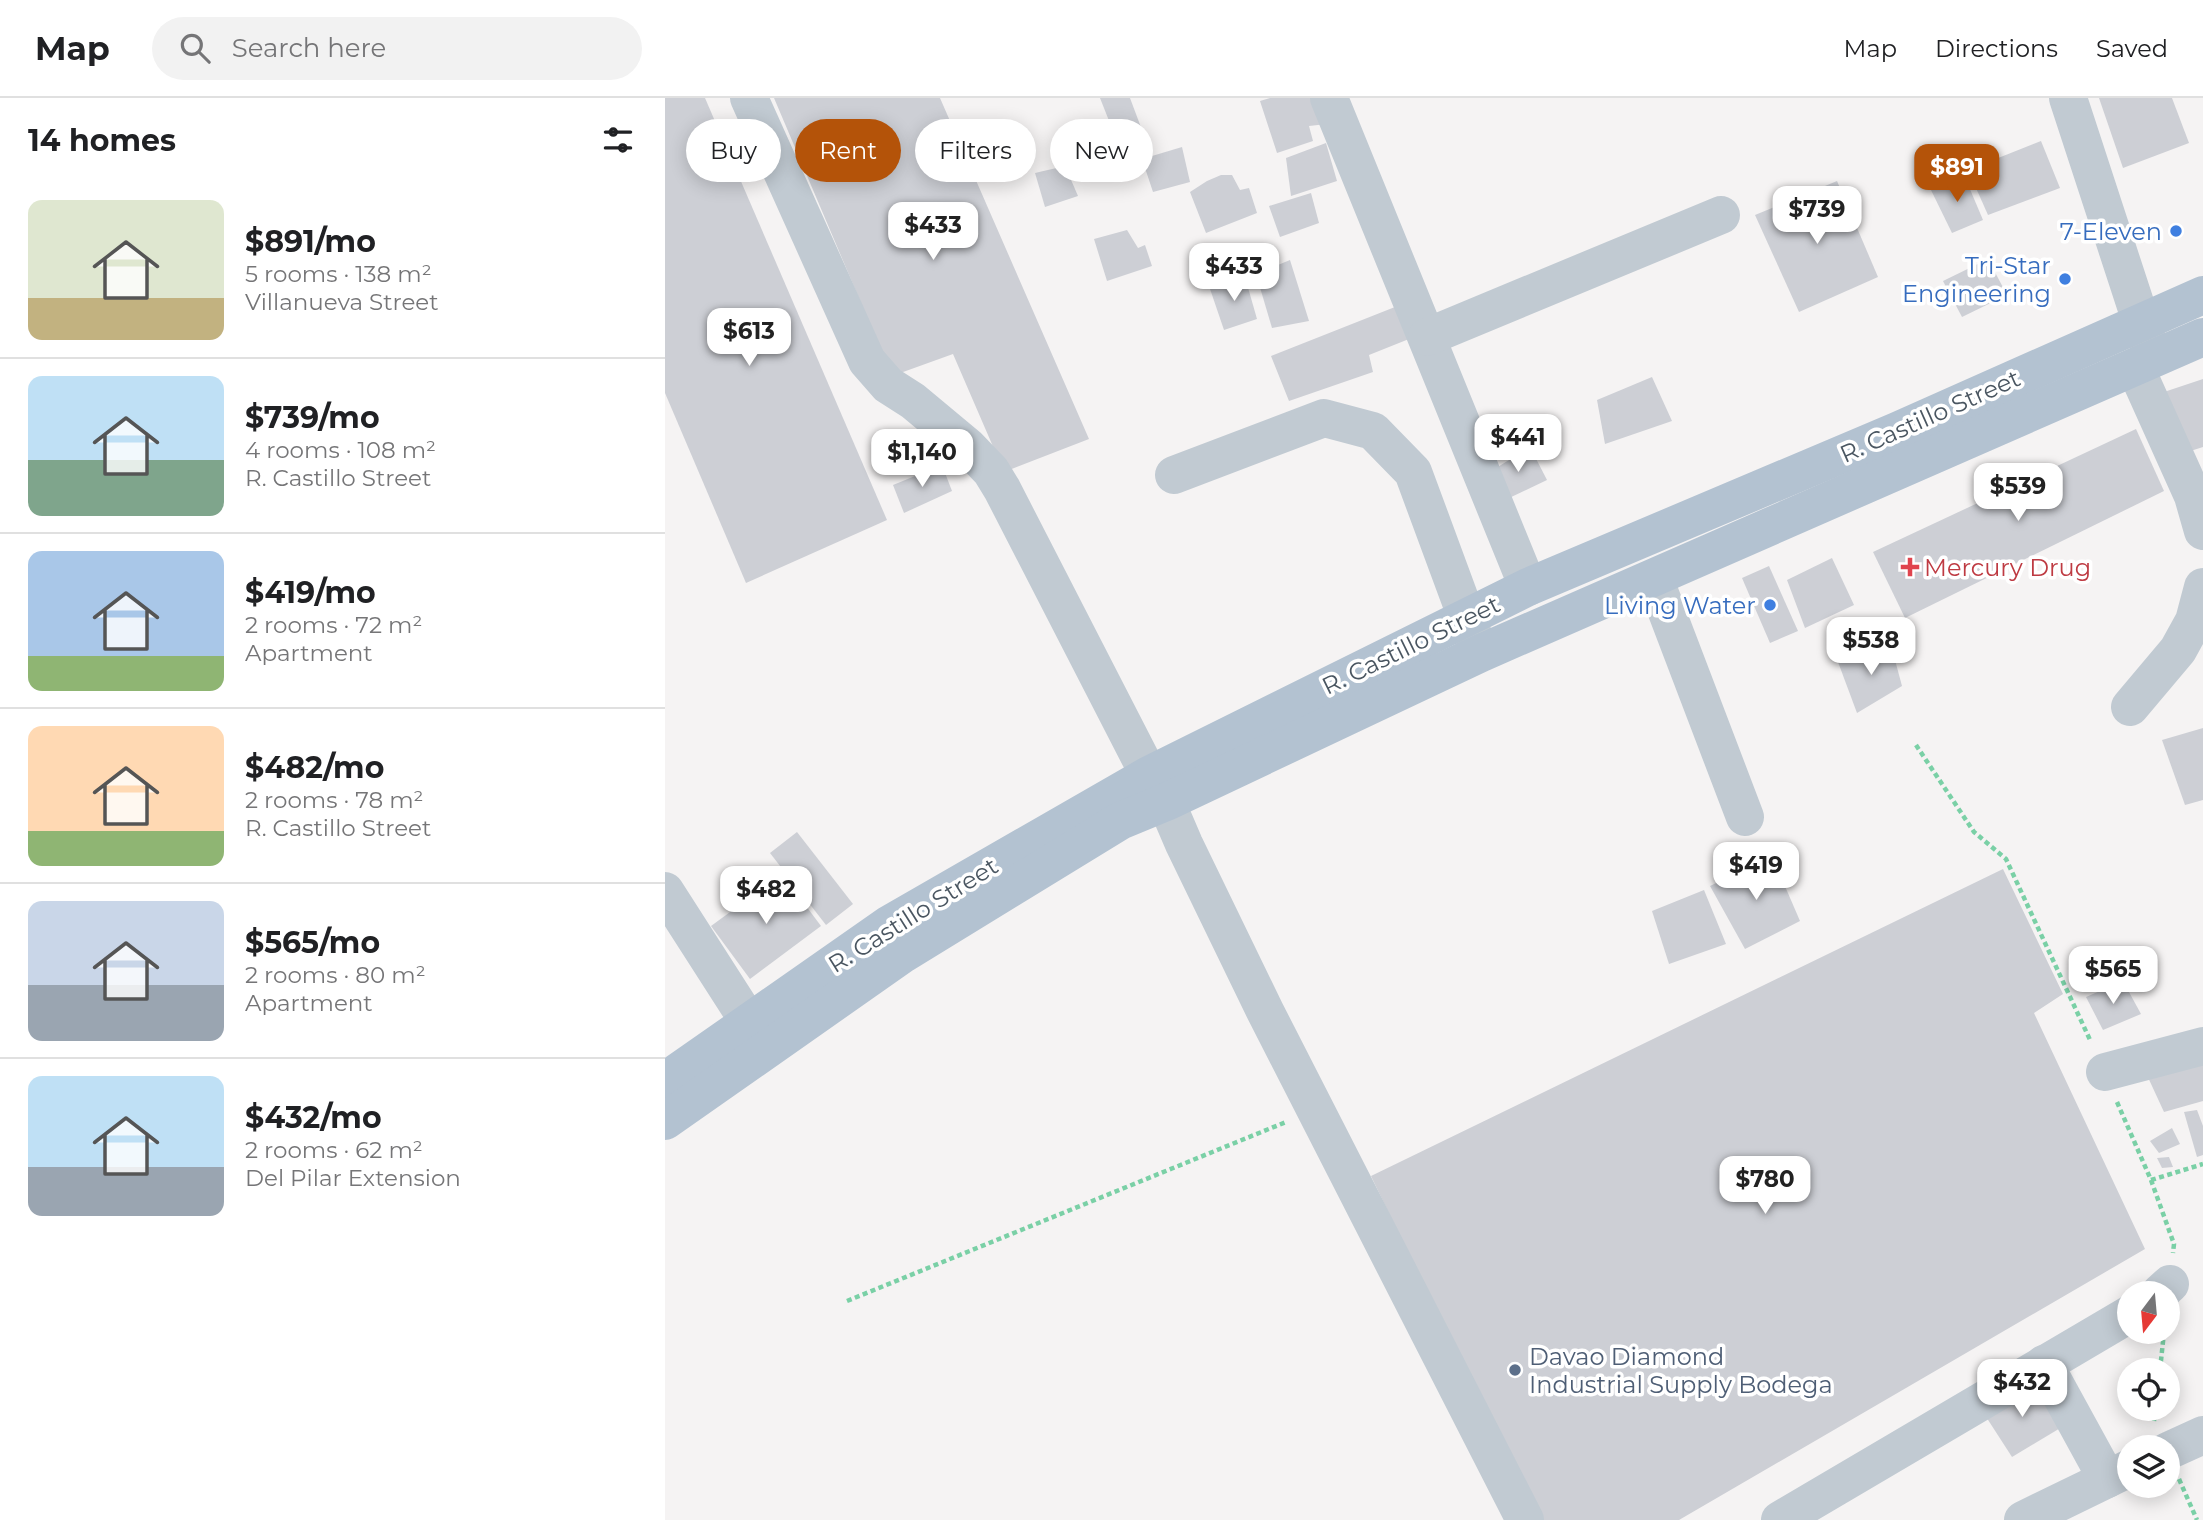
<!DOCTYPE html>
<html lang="en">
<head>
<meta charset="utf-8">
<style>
  :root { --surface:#fff; --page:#f2f2f2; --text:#202124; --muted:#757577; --line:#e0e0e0; --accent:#b45309 }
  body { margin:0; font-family:Montserrat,sans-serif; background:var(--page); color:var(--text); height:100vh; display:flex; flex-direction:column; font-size:26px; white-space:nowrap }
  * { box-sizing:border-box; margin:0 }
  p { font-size:23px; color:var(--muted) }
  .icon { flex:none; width:38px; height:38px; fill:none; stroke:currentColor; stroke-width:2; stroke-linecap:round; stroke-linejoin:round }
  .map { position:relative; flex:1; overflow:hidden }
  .sheet { display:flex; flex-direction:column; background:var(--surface); width:665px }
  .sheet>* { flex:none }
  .guide { position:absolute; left:21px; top:21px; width:665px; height:63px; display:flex; gap:14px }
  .needle { width:46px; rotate:196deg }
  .controls { position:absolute; left:1452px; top:1183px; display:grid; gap:14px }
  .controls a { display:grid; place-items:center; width:63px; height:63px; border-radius:50%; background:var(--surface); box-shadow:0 4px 18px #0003; font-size:35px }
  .price { position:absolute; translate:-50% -60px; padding:0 16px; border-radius:14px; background:#fff; color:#222; font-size:23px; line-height:46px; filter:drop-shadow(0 2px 4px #0008) }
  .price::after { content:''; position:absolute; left:50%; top:42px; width:21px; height:16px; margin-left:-10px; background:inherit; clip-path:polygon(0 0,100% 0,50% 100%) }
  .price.on { background:var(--accent); color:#fff }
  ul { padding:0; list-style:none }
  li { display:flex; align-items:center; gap:21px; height:175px; padding:0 28px }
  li+li { border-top:2px solid var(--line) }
  li span { display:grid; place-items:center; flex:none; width:196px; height:140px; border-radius:14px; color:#555 }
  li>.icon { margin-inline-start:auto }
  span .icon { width:84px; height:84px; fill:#fffc; stroke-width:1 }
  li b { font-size:30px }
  h2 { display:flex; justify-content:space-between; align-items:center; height:84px; padding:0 28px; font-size:30px }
  .pill { padding:0 24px; border-radius:32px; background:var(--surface); box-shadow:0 4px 18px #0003; font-size:24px; line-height:63px }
  .pill.on { background:var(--accent); color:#fff }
  header { display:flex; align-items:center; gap:42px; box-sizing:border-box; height:98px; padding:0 35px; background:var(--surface); border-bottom:2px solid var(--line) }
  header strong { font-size:33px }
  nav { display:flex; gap:38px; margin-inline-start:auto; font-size:24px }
  .search { width:490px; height:63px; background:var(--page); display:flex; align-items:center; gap:18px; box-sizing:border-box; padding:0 24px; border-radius:38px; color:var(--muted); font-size:26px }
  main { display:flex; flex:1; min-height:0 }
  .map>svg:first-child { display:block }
  .building { fill:#cdcfd5 }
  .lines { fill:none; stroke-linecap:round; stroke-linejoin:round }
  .path { stroke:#7ad0a6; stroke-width:4.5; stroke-dasharray:5 3.5; stroke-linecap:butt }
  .minor { stroke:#c1cad2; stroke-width:38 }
  .major { stroke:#b3c2d1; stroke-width:38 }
  .shop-dot { fill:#3f7fe0; stroke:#fff; stroke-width:2.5 }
  .health-dot { fill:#e0444e; stroke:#fff; stroke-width:2.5 }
  .service-dot { fill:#5c6f8a; stroke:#fff; stroke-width:2.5 }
  .labels { text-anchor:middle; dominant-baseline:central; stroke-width:7; stroke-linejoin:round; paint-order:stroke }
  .shop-label { font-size:24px; fill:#366cbe; stroke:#fff; text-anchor:end }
  .street-label { font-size:24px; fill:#4a5661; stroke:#fff }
  .health-label { font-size:24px; fill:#be3a42; stroke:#fff; text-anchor:start }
  .service-label { font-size:24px; fill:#4e5e75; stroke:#fff; text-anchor:start }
</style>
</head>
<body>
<header>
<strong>Map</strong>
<div class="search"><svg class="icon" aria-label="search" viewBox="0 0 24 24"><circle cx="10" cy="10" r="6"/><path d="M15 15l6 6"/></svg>Search here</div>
<nav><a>Map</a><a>Directions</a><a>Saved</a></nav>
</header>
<main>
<section class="sheet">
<h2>14 homes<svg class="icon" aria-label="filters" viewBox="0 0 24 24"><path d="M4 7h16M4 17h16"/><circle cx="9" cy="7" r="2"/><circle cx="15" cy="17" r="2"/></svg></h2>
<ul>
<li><span style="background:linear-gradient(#dfe7d0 70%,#c2b280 0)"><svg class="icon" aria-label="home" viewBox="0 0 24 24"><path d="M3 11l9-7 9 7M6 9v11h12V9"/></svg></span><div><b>$891/mo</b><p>5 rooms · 138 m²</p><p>Villanueva Street</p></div></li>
<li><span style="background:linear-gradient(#bfe0f5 60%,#7fa58c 0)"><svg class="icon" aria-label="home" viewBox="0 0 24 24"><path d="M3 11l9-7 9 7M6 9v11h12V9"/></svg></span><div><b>$739/mo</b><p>4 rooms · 108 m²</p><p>R. Castillo Street</p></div></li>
<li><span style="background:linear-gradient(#a9c7e8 75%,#8fb573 0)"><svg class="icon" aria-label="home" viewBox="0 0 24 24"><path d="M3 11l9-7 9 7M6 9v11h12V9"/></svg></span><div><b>$419/mo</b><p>2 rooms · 72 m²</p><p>Apartment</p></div></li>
<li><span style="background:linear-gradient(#ffd9b3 75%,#8fb573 0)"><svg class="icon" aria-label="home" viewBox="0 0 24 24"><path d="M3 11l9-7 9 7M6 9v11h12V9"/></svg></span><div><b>$482/mo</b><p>2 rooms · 78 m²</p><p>R. Castillo Street</p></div></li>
<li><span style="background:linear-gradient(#c9d6e8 60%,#9aa5b1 0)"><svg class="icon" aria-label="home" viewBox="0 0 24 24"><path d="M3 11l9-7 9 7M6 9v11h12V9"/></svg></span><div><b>$565/mo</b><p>2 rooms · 80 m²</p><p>Apartment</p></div></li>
<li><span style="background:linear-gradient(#bfe0f5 65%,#9aa5b1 0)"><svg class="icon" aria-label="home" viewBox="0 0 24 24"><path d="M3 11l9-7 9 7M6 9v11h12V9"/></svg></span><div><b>$432/mo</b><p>2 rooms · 62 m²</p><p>Del Pilar Extension</p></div></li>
</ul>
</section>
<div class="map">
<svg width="1538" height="1422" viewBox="0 0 1538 1422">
  <rect width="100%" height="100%" fill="#f5f3f3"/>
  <g class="building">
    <path d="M0,0H40L222,422L81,485L0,295Z"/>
    <path d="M109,0H275L424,341L339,374L288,256L227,278Z"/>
    <path d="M435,0H465L483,48L456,53Z"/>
    <path d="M605,0H653L662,26L644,28L648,43L612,55L595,3Z"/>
    <path d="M1434,0H1507L1524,45L1458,70Z"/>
    <path d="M1376,43L1395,90L1323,117L1303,72Z"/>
    <path d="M661,45L672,83L626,98L621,60Z"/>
    <path d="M517,49L525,84L488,94L477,61Z"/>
    <path d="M400,68L413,98L380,109L370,75Z"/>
    <path d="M556,77H567L575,92L584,90L592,115L541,135L525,94L542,83Z"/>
    <path d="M1299,77L1318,122L1287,135L1265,90Z"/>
    <path d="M1172,83L1213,179L1134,214L1090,117Z"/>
    <path d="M646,95L654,125L615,139L604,108Z"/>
    <path d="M462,132L473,150L480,147L487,168L442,183L429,141Z"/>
    <path d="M1323,161L1342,197L1297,219L1278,183Z"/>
    <path d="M625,162L644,223L607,230L591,176Z"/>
    <path d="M580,179L592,221L559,232L544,188Z"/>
    <path d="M735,207L749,239L704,257L708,274L624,303L606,258Z"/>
    <path d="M987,279L1007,323L940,346L932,302Z"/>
    <path d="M1538,281V349L1513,357L1490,297Z"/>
    <path d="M1471,331L1499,393L1240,520L1208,454Z"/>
    <path d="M865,349L882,382L842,401L823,375Z"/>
    <path d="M277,367L287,393L239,415L228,387Z"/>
    <path d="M1167,460L1189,507L1140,530L1122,482Z"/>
    <path d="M1104,468L1133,533L1105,545L1077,480Z"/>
    <path d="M1226,547L1237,588L1192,615L1173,564Z"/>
    <path d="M1538,630V702L1520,707L1497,642Z"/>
    <path d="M132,734L188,806L161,827L105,755Z"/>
    <path d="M1107,758L1135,823L1080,851L1045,788Z"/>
    <path d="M1338,771L1398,896L1369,915L1480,1151L1014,1422H871L706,1078Z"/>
    <path d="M117,776L156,828L85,881L46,828Z"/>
    <path d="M1039,792L1061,846L1004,866L987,813Z"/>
    <path d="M1458,883L1476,916L1438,932L1421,899Z"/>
    <path d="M1538,961V1003L1499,1014L1481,975Z"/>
    <path d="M1532,1012L1538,1028V1057L1532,1059L1519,1014Z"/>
    <path d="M1507,1030L1515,1046L1494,1055L1485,1043Z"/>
    <path d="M1504,1059L1508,1069L1497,1070L1492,1060Z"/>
    <path d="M1369,1283L1397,1329L1347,1359L1316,1311Z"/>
  </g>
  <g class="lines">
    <g class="path">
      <path d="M1251,647L1309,734L1341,761L1426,944"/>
      <path d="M1452,1004L1486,1082L1509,1146L1508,1155"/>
      <path d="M1486,1082L1538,1066"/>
      <path d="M182,1203L621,1024"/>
      <path d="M1495,1272L1499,1234"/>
      <path d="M1489,1323L1490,1311"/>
      <path d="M1514,1381L1532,1422"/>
    </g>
    <g class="minor">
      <path d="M84,0L202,263L223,287L248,303L302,348L326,373L337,391L484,677L501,704L519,746L600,913L860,1422"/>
      <path d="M664,0L863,489"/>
      <path d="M1403,0L1486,254"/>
      <path d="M762,239L1056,117"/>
      <path d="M1470,269L1528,398L1538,433"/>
      <path d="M509,377L659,320L708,333L748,374L813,550"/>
      <path d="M989,480L1080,719"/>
      <path d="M1465,609L1513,552L1529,523L1538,489"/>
      <path d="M0,793L84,924"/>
      <path d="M1440,974L1538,948"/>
      <path d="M1495,1195L1505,1186"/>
      <path d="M1379,1266L1442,1381"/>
      <path d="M1503,1353L1538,1337"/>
      <path d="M1115,1422L1465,1216"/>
      <path d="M1358,1422L1465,1370"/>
    </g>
    <g class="major">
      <path d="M0,983L223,827L484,677L863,489L1232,333L1538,197"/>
      <path d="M0,1023L238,856L455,723L501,704L816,555L1538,239"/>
    </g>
  </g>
  <g class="shop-dot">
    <circle cx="1511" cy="133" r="7"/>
    <circle cx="1400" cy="181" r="7"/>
    <circle cx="1105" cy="507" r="7"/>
  </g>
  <path class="health-dot" d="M1241.5 458.5h7v7h7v7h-7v7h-7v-7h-7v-7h7z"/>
  <circle class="service-dot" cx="850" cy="1272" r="7"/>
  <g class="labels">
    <g class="shop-label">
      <text x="1497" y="133">7-Eleven</text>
      <text x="1386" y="167">Tri-Star<tspan x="1386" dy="28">Engineering</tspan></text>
      <text x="1091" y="507">Living Water</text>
    </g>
    <g class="street-label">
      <text transform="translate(1265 318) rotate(-24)">R. Castillo Street</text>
      <text transform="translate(746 547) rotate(-26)">R. Castillo Street</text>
      <text transform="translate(248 817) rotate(-32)">R. Castillo Street</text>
    </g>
    <g class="health-label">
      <text x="1259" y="469">Mercury Drug</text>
    </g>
    <g class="service-label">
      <text x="864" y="1258">Davao Diamond<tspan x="864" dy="28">Industrial Supply Bodega</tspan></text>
    </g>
  </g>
</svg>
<div class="controls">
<a><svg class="needle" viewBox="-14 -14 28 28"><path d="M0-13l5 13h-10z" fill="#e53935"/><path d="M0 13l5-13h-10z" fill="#757577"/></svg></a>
<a><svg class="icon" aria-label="locate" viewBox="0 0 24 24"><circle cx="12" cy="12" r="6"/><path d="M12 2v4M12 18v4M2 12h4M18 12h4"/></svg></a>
<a><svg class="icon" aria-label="layers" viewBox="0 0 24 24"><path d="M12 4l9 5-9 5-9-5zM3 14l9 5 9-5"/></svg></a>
</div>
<b class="price on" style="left:1292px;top:106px">$891</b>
<b class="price" style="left:1152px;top:148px">$739</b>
<b class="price" style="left:268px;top:164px">$433</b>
<b class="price" style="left:569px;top:205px">$433</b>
<b class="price" style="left:84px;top:270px">$613</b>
<b class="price" style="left:853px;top:376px">$441</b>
<b class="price" style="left:257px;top:391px">$1,140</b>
<b class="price" style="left:1353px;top:425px">$539</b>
<b class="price" style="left:1206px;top:579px">$538</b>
<b class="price" style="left:1091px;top:804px">$419</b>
<b class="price" style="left:101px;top:828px">$482</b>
<b class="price" style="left:1448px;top:908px">$565</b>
<b class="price" style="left:1100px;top:1118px">$780</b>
<b class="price" style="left:1357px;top:1321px">$432</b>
<div class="guide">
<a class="pill">Buy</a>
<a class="pill on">Rent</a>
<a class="pill">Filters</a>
<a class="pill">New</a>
</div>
</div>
</main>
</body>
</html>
